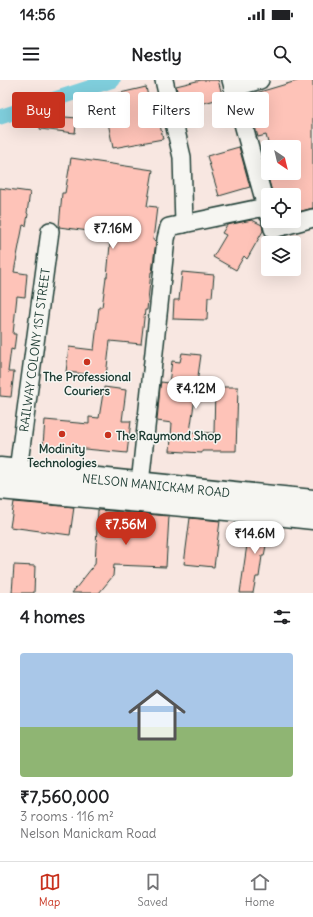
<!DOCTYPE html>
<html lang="en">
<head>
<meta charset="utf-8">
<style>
  :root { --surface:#fff; --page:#f6f6f6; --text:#202124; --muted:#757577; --line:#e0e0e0; --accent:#c8321e }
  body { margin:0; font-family:Delius,sans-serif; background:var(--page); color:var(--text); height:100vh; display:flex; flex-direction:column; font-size:15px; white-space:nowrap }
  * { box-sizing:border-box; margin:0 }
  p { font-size:13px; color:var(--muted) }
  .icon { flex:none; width:22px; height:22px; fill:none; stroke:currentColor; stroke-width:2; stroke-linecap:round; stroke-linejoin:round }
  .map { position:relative; height:513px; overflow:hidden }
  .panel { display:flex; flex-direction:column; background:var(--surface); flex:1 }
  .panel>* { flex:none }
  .top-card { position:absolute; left:12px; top:12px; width:289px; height:36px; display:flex; gap:8px }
  .needle { width:26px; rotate:145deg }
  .fabs { position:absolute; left:261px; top:60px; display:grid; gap:8px }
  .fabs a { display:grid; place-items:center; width:40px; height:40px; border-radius:4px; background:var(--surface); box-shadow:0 4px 16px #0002; font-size:20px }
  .price { position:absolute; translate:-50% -34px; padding:0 9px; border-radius:14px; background:#fff; color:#222; font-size:13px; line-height:26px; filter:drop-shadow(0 1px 2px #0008) }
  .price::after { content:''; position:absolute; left:50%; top:24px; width:12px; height:9px; margin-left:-6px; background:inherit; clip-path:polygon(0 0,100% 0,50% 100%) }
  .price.active { background:var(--accent); color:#fff }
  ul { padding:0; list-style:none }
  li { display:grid; align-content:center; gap:8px; height:212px; padding:0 20px }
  li span { display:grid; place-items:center; height:124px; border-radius:4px; color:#555 }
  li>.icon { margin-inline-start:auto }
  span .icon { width:72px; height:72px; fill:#fffc; stroke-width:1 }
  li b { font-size:17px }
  h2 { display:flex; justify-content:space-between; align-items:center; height:48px; padding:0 20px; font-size:17px }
  .chip { padding:0 14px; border-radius:4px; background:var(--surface); box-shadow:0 4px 16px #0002; font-size:14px; line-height:36px }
  .chip.active { background:var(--accent); color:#fff }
  .status { display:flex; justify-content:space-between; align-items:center; height:28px; padding:0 20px; background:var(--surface); direction:ltr }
  .status svg { height:11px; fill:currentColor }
  header { display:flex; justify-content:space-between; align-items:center; height:52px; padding:0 20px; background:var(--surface); font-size:18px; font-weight:700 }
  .menu { display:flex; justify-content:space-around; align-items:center; height:56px; border-top:1px solid var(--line); background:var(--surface); font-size:11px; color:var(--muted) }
  .menu a { display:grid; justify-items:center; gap:2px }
  .menu .active { color:var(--accent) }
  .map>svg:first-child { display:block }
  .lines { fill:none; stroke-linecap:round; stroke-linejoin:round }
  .canal { stroke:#7fcedc; stroke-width:15 }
  .building { fill:#fec3b8; stroke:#1f3d34 }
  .street-casing { stroke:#1f3d34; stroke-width:20 }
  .secondary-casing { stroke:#1f3d34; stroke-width:25 }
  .street { stroke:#f6f6f2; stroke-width:17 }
  .secondary { stroke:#f6f6f2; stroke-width:22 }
  .poi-dot { fill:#c8321e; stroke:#f6f6f2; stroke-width:1.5 }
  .labels { text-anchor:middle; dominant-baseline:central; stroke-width:3; stroke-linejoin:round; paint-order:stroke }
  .street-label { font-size:12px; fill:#1f3d34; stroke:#f6f6f2 }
  .poi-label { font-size:12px; font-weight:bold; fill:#1f3d34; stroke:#f6f6f2 }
</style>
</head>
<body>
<div class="status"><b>14:56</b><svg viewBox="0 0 49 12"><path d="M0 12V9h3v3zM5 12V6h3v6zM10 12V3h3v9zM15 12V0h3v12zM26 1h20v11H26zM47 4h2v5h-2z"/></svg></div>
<header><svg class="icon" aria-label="menu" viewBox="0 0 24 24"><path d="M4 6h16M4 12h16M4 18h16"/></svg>Nestly<svg class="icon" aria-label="search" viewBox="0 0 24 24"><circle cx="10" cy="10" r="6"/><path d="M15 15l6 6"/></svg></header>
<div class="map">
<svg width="313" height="513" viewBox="0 0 313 513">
  <rect width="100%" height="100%" fill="#f8e7e1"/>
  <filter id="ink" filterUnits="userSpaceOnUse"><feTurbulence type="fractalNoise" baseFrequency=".025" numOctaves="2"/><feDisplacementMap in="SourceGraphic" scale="8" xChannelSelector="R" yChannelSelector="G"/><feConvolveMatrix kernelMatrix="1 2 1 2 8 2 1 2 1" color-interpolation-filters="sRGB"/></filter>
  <g filter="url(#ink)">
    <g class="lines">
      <path class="canal" d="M0,37L113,0"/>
    </g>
    <g class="building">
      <path d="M201,0H218L223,18L181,29L176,6Z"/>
      <path d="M300,0H313V128L294,133V115H273L268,98L284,93H294V67H269L266,55L258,57L246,16Z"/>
      <path d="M146,7L152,36L158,35L163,59L113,68L103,17Z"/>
      <path d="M41,35L77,38L75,53L40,49Z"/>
      <path d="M239,67L250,107L219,116L207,76Z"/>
      <path d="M71,78L153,90L147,126L157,127L153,160L156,161L152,192H151L147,230H145L141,264L110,261L106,296L66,292L69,267L94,270L99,227H102L106,197H107L111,154L59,147L62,113H65Z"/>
      <path d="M0,108L30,112L27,133L28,134L26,146L23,145L14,192L27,194L25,217L17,216L13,254H16L14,270L11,269L8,292H14L11,317L0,316Z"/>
      <path d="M252,140L262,145L263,151L247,179L244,176L236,190L213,177L226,155L222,153L227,145Z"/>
      <path d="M182,192L214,195L212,217H208L207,240L173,239L174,220H179Z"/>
      <path d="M182,273L201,275L190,352L214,353L215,307H238L236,371H202V373L170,371L172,343L157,341L160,307L161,302L169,303L172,281L180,282Z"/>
      <path d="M104,307L126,310L122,341H131L127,373L43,365L45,340L89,344V337L99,338Z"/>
      <path d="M14,422L74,427L70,455L10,447Z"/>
      <path d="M98,430L169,436L166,487L114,485L113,496L99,513H72L95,484Z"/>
      <path d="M190,438L220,441L214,487L184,484Z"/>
      <path d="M250,444L274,446L273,455H268L264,476H262L259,497H256L253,513H240Z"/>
      <path d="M14,485L35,486L34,513H12Z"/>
    </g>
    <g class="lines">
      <defs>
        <g id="street">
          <path d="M164,0L182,77L184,144"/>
          <path d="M231,0L268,134"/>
          <path d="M233,8L260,0"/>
          <path d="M271,141L273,149L313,138"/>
          <path id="s1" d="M18,390L50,151"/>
          <path d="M140,404L166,159L169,147L265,127"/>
        </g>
        <g id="secondary">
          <path id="s2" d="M0,389L313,421"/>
          <path d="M0,408L237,430L313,438"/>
        </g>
      </defs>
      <use href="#street" class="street-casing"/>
      <use href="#secondary" class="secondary-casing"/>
      <use href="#street" class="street"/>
      <use href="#secondary" class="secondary"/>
    </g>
  </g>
  <g class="poi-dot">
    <circle cx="87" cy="282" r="4"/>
    <circle cx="62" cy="354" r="4"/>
    <circle cx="108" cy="355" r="4"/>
  </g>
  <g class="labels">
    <g class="street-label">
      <text stroke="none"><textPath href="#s1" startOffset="121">RAILWAY COLONY 1ST STREET</textPath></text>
      <text stroke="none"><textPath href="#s2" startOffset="157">NELSON MANICKAM ROAD</textPath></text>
    </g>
    <g class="poi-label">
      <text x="87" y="296">The Professional<tspan x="87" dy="14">Couriers</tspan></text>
      <text x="116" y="355" text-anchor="start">The Raymond Shop</text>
      <text x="62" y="368">Modinity<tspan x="62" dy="14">Technologies</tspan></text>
    </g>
  </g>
</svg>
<div class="fabs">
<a><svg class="needle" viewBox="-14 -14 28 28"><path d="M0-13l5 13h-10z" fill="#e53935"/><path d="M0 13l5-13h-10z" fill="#757577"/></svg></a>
<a><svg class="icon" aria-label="locate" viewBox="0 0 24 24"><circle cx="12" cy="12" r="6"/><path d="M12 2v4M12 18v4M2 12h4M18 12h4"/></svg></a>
<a><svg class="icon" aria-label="layers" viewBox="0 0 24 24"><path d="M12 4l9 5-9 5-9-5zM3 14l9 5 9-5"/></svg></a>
</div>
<b class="price" style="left:113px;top:170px">₹7.16M</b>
<b class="price" style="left:196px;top:330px">₹4.12M</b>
<b class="price active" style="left:126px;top:466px">₹7.56M</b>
<b class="price" style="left:255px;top:475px">₹14.6M</b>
<div class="top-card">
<a class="chip active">Buy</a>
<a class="chip">Rent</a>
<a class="chip">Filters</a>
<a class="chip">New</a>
</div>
</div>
<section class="panel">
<h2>4 homes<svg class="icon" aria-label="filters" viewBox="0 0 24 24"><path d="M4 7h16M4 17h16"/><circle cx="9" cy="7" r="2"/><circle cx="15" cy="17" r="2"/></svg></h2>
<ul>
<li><span style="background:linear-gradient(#a9c7e8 60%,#8fb573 0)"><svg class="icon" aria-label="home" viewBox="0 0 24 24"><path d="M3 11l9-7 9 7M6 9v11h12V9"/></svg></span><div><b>₹7,560,000</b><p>3 rooms · 116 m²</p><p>Nelson Manickam Road</p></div></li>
</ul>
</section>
<nav class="menu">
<a class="active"><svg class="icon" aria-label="map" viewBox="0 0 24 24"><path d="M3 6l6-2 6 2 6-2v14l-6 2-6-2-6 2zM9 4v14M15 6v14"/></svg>Map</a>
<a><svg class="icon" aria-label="saved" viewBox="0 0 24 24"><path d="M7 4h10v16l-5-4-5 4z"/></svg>Saved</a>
<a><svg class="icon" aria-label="home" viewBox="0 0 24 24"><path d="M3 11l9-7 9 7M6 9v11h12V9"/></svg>Home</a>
</nav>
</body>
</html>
